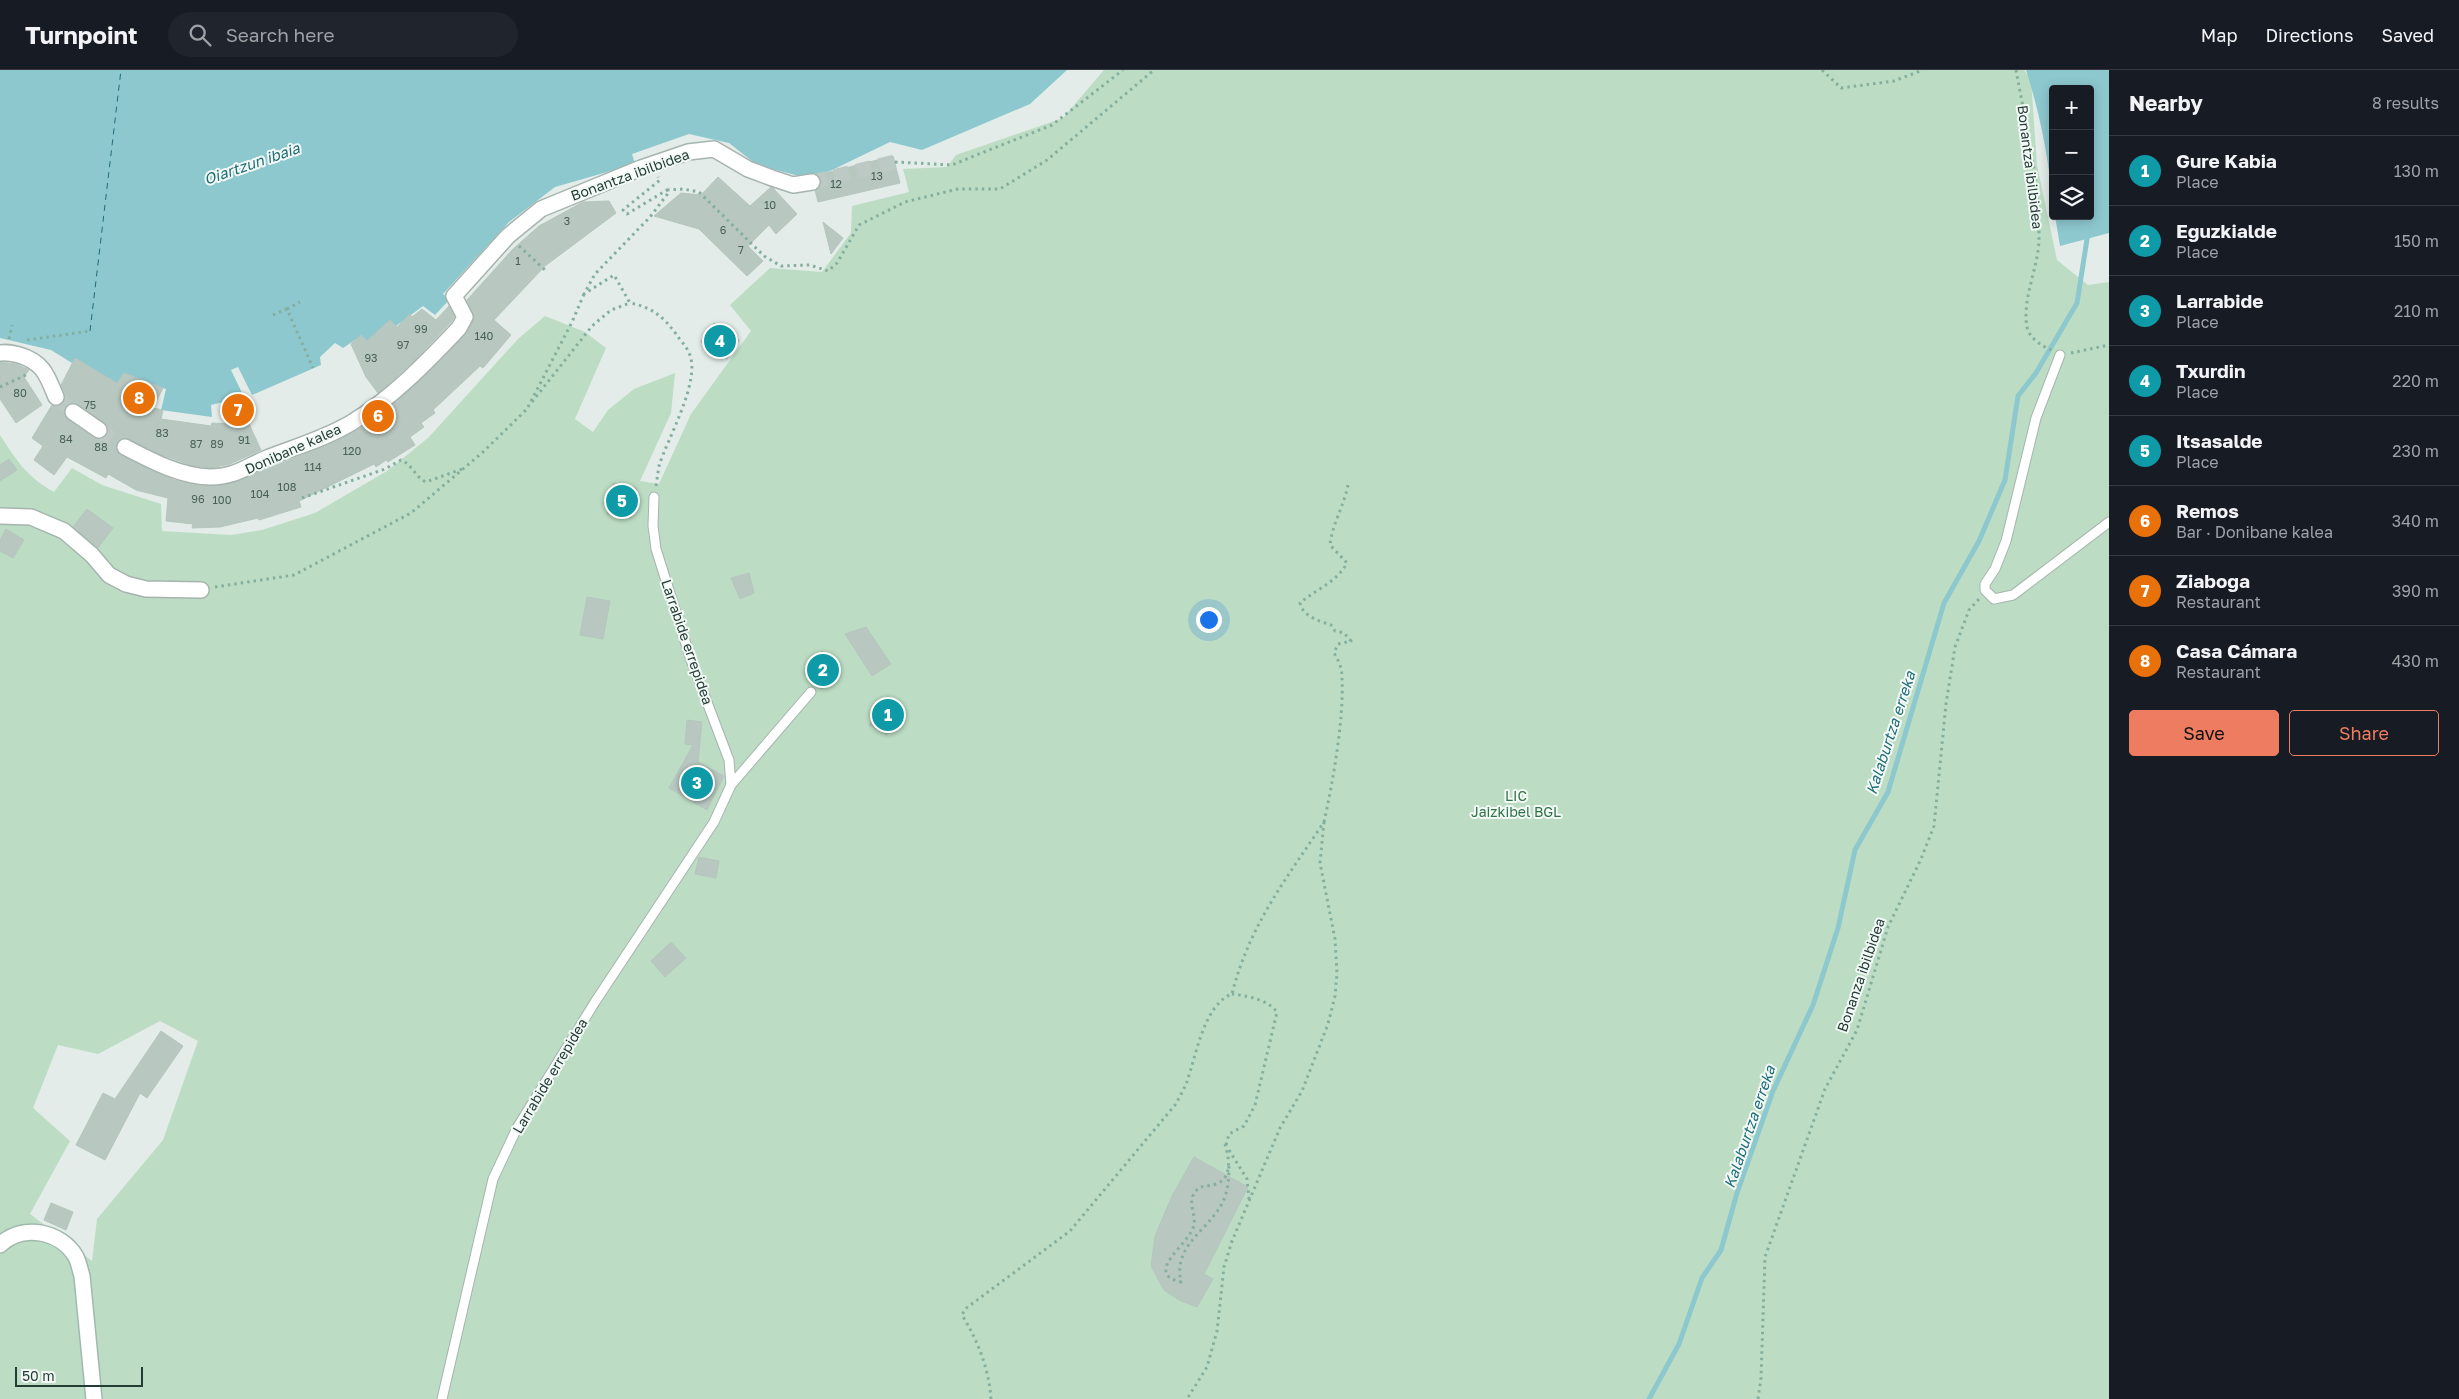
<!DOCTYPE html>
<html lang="en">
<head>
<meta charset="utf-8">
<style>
	:root { --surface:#171b24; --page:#20242c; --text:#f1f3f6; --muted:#9ea1a6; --line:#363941; --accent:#ed7c60 }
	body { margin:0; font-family:"Golos Text",sans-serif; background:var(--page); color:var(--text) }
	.controls { position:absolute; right:15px; top:15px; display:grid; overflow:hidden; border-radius:5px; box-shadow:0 2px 12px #0003 }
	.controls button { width:45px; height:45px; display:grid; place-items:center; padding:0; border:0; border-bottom:1px solid var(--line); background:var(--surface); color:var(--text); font:25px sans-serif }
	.scale { position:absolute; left:15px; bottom:12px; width:128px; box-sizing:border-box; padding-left:5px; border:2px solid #233d35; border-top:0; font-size:14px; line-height:18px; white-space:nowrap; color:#233d35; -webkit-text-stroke:4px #f3f9f6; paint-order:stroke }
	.you { position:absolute; left:1208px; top:549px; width:18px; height:18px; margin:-12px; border:4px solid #fff; border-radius:50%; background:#1a73e8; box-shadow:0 0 0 8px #1a73e833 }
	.badge { display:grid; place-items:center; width:32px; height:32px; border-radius:50%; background:var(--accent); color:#fff; font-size:16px; font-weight:700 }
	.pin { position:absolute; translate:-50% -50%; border:2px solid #fff; box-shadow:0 1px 5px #0006 }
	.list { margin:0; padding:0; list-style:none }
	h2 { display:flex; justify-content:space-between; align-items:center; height:65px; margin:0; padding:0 20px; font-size:21px }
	h2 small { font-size:16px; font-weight:400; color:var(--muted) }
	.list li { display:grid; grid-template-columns:32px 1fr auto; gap:15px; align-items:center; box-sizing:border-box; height:70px; padding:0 20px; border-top:1px solid var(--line) }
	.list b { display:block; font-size:19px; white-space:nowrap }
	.list p { margin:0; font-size:16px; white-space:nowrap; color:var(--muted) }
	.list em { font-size:16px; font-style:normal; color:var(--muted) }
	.actions { display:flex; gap:10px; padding:15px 20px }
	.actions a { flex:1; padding:11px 0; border:1px solid var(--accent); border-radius:5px; text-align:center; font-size:18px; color:var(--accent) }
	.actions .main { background:var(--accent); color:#111 }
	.icon { flex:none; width:28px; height:28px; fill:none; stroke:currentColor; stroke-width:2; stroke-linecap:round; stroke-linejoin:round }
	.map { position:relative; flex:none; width:2109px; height:1329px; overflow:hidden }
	header { display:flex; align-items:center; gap:30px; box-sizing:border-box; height:70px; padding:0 25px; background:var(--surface); border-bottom:1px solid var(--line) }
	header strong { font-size:24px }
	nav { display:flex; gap:28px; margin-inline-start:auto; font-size:18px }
	.search { width:350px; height:45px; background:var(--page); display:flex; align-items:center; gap:12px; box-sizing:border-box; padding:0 18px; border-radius:28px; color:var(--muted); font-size:19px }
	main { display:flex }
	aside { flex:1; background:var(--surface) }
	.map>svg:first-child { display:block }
	.green { fill:#bcddc4; fill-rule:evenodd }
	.water { fill:#8dc8cf }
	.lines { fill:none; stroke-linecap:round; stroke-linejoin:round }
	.stream { stroke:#8dc8cf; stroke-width:5 }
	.ferry { stroke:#1f6d77; stroke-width:1; stroke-dasharray:6 5; stroke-linecap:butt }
	.building { fill:#b8c7c0; stroke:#b5c6be; fill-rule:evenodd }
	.street-tunnel { stroke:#bdc9c4; stroke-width:15; stroke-dasharray:15 8; stroke-linecap:butt }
	.lane-casing { stroke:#a6b4af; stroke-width:11 }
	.street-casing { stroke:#a6b4af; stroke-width:18 }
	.secondary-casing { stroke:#a1b8af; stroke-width:18 }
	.path { stroke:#84af9f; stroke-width:3; stroke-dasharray:2.5 4; stroke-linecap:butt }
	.lane { stroke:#fff; stroke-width:9 }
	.street { stroke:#fff; stroke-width:15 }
	.secondary { stroke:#fff; stroke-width:15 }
	.labels { text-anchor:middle; stroke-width:4; stroke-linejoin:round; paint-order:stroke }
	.number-label { font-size:11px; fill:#486058 }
	.street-label { font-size:14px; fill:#233d35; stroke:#f3f9f6 }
	.park-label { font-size:14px; fill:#2f7345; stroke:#f3f9f6 }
	.water-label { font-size:15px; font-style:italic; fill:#1f6d77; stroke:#f3f9f6 }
</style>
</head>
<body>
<header>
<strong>Turnpoint</strong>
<div class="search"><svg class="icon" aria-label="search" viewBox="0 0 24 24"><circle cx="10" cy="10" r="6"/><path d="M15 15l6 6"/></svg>Search here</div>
<nav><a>Map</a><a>Directions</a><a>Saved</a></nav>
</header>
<main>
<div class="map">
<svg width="2109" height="1329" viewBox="0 0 2109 1329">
	<rect width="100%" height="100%" fill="#e3ece8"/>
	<path class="green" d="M 1104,0 L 2024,0 L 2031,10 L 2037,95 L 2057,190 L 2088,215 L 2109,212 L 2109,1329 L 0,1329 L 0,365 C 17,391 27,407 54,422 L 72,398 L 102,415 L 161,434 L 162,461 L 231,465 L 262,460 L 315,443 L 387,401 L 428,368 L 518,269 L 545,246 L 585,262 L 606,278 L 575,349 L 593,362 L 608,340 L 634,319 L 675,303 L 671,343 L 640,411 L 659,414 L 691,344 L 751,261 L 730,235 L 770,198 L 822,202 L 851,163 L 852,136 L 909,122 L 903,99 L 947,97 L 956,85 L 1063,48 ZM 160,951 L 198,971 L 163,1070 L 97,1149 L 92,1191 L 30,1144 L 70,1071 L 33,1038 L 58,975 L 98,984 Z"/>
	<g class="water">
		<polygon points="0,0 1067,0 1030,34 922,80 890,72 830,101 807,108 757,95 729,73 689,64 632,84 635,94 555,117 509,152 443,224 450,229 435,245 423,236 396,256 390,250 367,271 361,266 343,278 335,273 320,287 321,295 252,325 238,297 231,300 244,327 211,335 212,347 161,340 166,319 124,304 104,332 75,289 72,293 51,280 0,268"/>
		<path d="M 2026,0 L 2109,0 L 2109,163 L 2060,176 L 2055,146 L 2090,146 L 2090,19 L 2053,19 L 2053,132 C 2048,86 2040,44 2026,0 Z"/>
	</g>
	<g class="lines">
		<polyline class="stream" points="1649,1329 1679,1274 1702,1208 1721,1180 1737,1123 1773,1021 1813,935 1838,858 1855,780 1888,722 1944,533 1979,471 2005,410 2018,326 2036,303 2077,233 2088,163"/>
		<polyline class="ferry" points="90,261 121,0"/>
	</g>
	<g class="building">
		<polygon points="893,86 900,113 818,132 815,120 821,115 818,105"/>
		<polygon points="718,107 750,136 771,117 773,118 797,144 776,164 769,155 748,176 763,191 747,206 699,159 654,146 681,123 701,125"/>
		<path d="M 609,131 L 616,143 L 545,196 L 494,250 L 511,265 L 483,298 L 480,296 L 433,340 L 435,343 L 421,353 L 424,357 L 410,367 L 415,375 L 388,392 L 386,390 L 376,397 L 374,394 L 299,431 L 301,437 L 259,450 L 258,448 L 220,457 L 192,458 L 193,454 L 166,451 L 168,428 L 136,420 L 108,404 L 106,408 L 67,387 L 54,405 L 34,390 L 43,376 L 32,368 L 52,335 L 59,336 L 64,332 L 65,324 L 61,315 L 75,288 L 117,313 L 124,303 L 163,318 L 153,338 L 163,340 L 161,349 L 211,356 L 212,353 L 230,354 L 224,338 L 239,332 L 261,380 L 230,394 L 210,398 L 190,395 L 160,384 L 129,369 L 124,368 L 117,372 L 116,378 L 121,385 L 174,410 L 209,416 L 229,414 L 335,372 L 365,356 L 400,329 L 466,264 L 474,248 L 467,230 L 513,179 L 539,156 L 583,132 ZM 73,333 L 105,353 L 108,360 L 106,366 L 99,369 L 94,368 L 67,349 L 64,342 L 65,337 Z"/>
		<polygon points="823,152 843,168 831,184"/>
		<polygon points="449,236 454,247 451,252 415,290 378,323 366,307 351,274 361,265 367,271 390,250 397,257 410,244 412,247 422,239 436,250"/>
		<polygon points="714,253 739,270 727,289 701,272"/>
		<polygon points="0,292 16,294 29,300 24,307 42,335 16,353 0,329"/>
		<polygon points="9,389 17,400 0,411 0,395"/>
		<polygon points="613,413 637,418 631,448 607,444"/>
		<polygon points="87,439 113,458 98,478 73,457"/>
		<polygon points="6,459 24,470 13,488 0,481 0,470"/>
		<polygon points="749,503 754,523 740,529 731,508"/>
		<polygon points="587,527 610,531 603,569 580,565"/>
		<polygon points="866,557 891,594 872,606 845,564"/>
		<polygon points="822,581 841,596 822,619 804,604"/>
		<polygon points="884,632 900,645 887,665 869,655"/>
		<polygon points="687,650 702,652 698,692 724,706 707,740 669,718 693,675 685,674"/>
		<polygon points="699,787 719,791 716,808 695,804"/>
		<polygon points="671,872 686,888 665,907 651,891"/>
		<polygon points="161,961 183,976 147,1028 140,1023 105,1090 76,1075 103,1023 115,1029"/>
		<polygon points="1194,1087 1248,1117 1204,1204 1213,1209 1197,1237 1179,1230 1164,1220 1151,1196 1155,1166 1172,1126"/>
		<polygon points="51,1133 73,1142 66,1160 44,1150"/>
	</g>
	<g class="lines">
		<g class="street-tunnel">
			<polyline points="812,112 895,92"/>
			<polyline points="56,327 73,342"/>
			<polyline points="99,360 125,377"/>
		</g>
		<defs>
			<g id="lane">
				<polyline points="2060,285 2036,348 2006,471 1995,499 1985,514 1985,520 1994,529 2013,525 2109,452"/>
				<polyline points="654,427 653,456 656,479 691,590 729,690 731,715"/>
				<polyline points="442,1329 493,1109 517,1058 595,932 714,752 731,715 811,622"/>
			</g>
			<g id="street">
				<path d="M 0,283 C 8,282 11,283 19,285 C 43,292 47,305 56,327"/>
				<polyline points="73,342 99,360"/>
				<path d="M 125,377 C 152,391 180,406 210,407 C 235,407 245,397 267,388 C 295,377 324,369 351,353 C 391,329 427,292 459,258 L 465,247 L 454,226 L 508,166 L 541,139 L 641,98 L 688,82 L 714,79 L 748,99 L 772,108 L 793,115 L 812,112"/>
				<polyline points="0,446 31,447 64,461 92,485 109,505 126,514 146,519 201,520"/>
			</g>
			<path id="secondary" d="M 0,1175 C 22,1153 61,1161 76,1187 C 79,1193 80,1200 82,1206 L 94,1329"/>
		</defs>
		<use href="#lane" class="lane-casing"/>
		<use href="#street" class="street-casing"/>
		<use href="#secondary" class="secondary-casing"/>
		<g class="path">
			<polyline points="1822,0 1841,18 1894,11 1923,0"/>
			<path d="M 2016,0 C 2026,55 2040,114 2039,170 C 2038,199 2022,228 2027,257 C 2029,268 2042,276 2051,280"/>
			<polyline points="895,92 952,95 974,86 1052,55 1123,0"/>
			<polyline points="667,120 683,119 699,122 764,186 781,196 810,195 828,201 837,193 859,155 905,132 958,119 1000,119 1047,90 1154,0"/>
			<polyline points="519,176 545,200"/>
			<polyline points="287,239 300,232"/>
			<polyline points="273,245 287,239 313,298"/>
			<polyline points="9,269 12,255"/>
			<polyline points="27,270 90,261"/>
			<polyline points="2071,283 2109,275"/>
			<polyline points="0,317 28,304"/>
			<polyline points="532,332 592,256 611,240 630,233"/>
			<path d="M 656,416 C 657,409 658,403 659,396 C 667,369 702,310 689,283 C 686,276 680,270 676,264 C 663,246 651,237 630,233 L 614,205 L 584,224 L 595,204 L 650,147 L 669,122 L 667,120 L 627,144 L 623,140 L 660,110 L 658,107"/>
			<path d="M 302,428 L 385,399 L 401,390 C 412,394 415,407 426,412 L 462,399"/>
			<polyline points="215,517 294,505 411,443 483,382 527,339 572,252 584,224"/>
			<path d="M 1324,752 C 1333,711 1344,650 1342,608 C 1342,598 1339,591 1334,583 L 1338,574 L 1351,571 L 1344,563 L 1335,561 L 1331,555 C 1320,551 1303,547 1300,533 C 1316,519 1336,513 1347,493 L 1330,475 C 1332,454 1344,436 1348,415"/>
			<path d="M 1225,1074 C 1229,1087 1233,1108 1216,1114 C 1208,1117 1201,1114 1195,1122 C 1187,1133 1196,1143 1194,1155 C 1190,1174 1142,1203 1181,1212 C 1173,1177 1204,1163 1220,1137 C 1228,1124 1229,1110 1229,1096"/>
			<path d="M 1226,1075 L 1229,1064 L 1244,1056 L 1255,1035 L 1277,942 C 1267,929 1247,926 1232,924"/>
			<polyline points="1229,1080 1247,1109 1249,1129"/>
			<path d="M 991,1329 C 989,1299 978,1271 962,1245 L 965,1239 L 1070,1161 L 1175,1035 C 1179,1028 1183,1021 1186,1014 C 1196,988 1203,935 1232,924 C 1249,856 1286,809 1324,752 L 1320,793 L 1335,869 L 1337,903 L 1335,926 L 1328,954 L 1302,1021 L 1280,1058 L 1232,1171 L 1224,1197 L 1217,1261 L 1207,1297 L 1187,1329"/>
			<polyline points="1758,1329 1761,1308 1765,1187 1825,1019 1857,960 1888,857 1921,789 1934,756 1946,634 1955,577 1969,540 1979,529"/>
		</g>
		<use href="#lane" class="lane"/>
		<use href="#street" class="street"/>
		<use href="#secondary" class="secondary"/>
	</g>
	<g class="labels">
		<g class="number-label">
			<text x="877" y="110">13</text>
			<text x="836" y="118">12</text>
			<text x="770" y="139">10</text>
			<text x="567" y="155">3</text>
			<text x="723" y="164">6</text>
			<text x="741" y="184">7</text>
			<text x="518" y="195">1</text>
			<text x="421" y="263">99</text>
			<text x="484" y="270">140</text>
			<text x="403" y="279">97</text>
			<text x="371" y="292">93</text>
			<text x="20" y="327">80</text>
			<text x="90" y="339">75</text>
			<text x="162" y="367">83</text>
			<text x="66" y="373">84</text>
			<text x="244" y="374">91</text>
			<text x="196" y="378">87</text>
			<text x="217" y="378">89</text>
			<text x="101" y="381">88</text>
			<text x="352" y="385">120</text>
			<text x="313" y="401">114</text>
			<text x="287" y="421">108</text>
			<text x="260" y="428">104</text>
			<text x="198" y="433">96</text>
			<text x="222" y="434">100</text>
		</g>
		<g class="street-label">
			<text transform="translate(2030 97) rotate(83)" y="5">Bonantza ibilbidea</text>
			<text transform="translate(630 105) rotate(-20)" y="5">Bonantza ibilbidea</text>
			<text transform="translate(293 379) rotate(-24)" y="5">Donibane kalea</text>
			<text transform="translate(687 572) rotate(71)" y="5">Larrabide errepidea</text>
			<text transform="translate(1861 905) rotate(-71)" y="5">Bonanza ibilbidea</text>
			<text transform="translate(550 1006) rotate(-59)" y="5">Larrabide errepidea</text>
		</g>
		<g class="park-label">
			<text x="1516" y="731">LIC<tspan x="1516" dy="16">Jaizkibel BGL</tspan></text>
		</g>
		<g class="water-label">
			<text transform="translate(252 94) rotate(-19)" y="5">Oiartzun ibaia</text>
			<text transform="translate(1891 663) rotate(-72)" y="5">Kalaburtza erreka</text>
			<text transform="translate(1750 1057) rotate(-71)" y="5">Kalaburtza erreka</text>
		</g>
	</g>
</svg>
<div class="controls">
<button>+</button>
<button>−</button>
<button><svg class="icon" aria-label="layers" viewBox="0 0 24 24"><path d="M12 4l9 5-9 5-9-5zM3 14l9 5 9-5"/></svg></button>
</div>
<div class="scale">50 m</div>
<div class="you"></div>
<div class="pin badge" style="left:888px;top:645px;background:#0f9aa8">1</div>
<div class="pin badge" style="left:823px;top:600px;background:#0f9aa8">2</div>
<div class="pin badge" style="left:697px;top:713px;background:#0f9aa8">3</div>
<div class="pin badge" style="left:720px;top:271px;background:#0f9aa8">4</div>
<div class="pin badge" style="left:622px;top:431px;background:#0f9aa8">5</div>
<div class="pin badge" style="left:378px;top:346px;background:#e8710a">6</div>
<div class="pin badge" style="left:238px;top:340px;background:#e8710a">7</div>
<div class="pin badge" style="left:139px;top:328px;background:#e8710a">8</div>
</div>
<aside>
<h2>Nearby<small>8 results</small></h2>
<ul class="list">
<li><span class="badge" style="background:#0f9aa8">1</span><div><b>Gure Kabia</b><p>Place</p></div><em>130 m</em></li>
<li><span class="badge" style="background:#0f9aa8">2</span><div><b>Eguzkialde</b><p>Place</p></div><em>150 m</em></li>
<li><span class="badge" style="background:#0f9aa8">3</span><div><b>Larrabide</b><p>Place</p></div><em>210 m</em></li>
<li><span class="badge" style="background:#0f9aa8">4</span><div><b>Txurdin</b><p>Place</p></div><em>220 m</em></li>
<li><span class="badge" style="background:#0f9aa8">5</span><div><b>Itsasalde</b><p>Place</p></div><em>230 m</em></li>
<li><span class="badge" style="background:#e8710a">6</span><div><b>Remos</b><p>Bar · Donibane kalea</p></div><em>340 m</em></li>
<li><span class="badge" style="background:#e8710a">7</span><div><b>Ziaboga</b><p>Restaurant</p></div><em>390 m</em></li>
<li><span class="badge" style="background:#e8710a">8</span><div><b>Casa Cámara</b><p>Restaurant</p></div><em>430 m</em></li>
</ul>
<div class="actions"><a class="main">Save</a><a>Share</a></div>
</aside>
</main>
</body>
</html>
